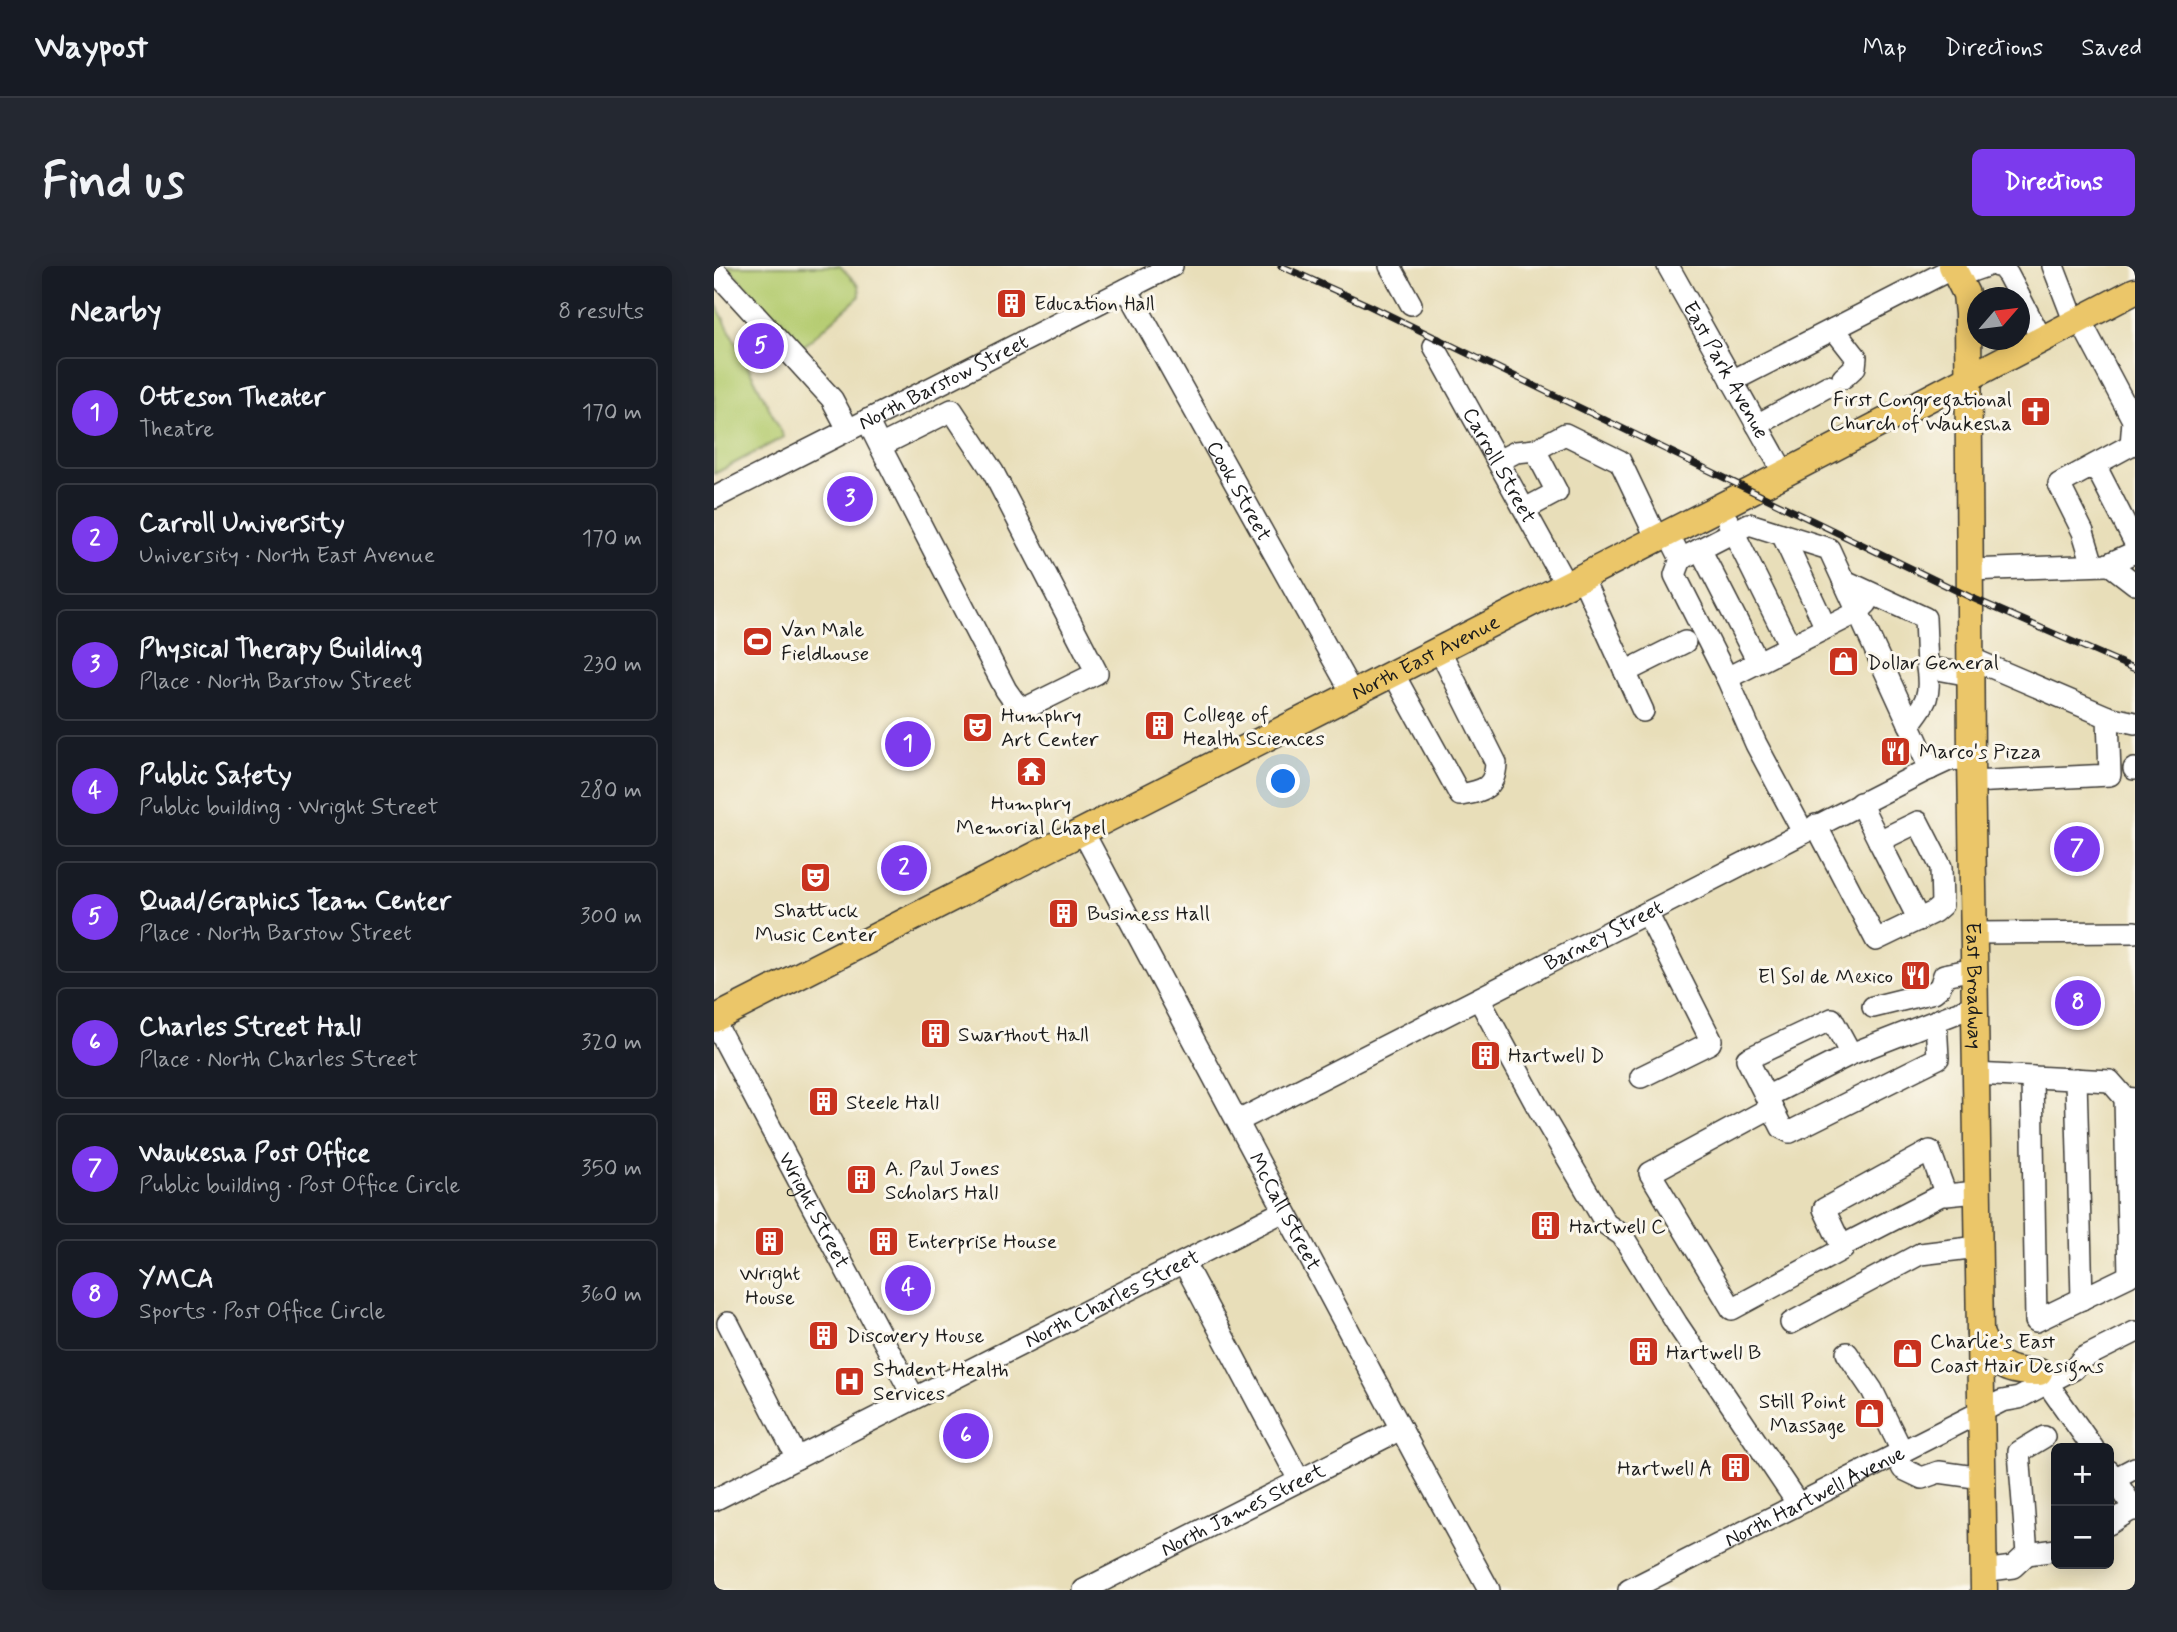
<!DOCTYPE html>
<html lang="en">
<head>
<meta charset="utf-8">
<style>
	:root { --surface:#171b24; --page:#242831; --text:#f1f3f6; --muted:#9ea1a6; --line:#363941; --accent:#7c3aed }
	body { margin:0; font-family:Mynerve,sans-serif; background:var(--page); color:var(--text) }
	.controls { position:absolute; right:21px; bottom:21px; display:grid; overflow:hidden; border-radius:10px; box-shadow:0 4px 18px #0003 }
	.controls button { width:63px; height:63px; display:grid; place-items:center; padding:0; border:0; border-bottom:2px solid var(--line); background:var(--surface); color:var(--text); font:35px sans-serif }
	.compass { position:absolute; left:1253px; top:21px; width:63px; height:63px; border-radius:50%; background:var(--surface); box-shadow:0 4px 18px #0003; rotate:62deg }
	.you { position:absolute; left:570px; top:516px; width:24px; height:24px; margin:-18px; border:5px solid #fff; border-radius:50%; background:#1a73e8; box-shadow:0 0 0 10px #1a73e833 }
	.badge { display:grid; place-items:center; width:46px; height:46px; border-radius:50%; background:var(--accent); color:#fff; font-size:23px; font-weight:700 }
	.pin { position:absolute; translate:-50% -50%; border:4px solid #fff; box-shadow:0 2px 7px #0006 }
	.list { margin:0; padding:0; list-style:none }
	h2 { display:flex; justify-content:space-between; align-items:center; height:91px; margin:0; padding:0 28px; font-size:30px }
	h2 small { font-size:23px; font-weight:400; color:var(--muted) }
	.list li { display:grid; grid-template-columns:46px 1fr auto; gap:21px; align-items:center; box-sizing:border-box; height:112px; margin:0 14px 14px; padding:0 14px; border:2px solid var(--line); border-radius:10px }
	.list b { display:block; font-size:26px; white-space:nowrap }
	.list p { margin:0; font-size:23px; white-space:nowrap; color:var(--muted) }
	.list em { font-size:23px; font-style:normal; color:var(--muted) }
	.map { position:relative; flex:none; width:1421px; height:1324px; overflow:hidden; border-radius:10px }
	header { display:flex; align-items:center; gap:42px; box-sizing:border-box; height:98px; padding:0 35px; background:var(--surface); border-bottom:2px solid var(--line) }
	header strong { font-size:33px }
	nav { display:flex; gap:38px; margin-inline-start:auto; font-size:24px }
	.intro { display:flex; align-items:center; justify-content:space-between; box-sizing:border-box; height:168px; padding:0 42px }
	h1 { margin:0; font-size:49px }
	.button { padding:18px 32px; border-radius:10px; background:var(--accent); color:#fff; font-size:24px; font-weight:700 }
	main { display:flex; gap:42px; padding:0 42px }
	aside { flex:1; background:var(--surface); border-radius:10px; box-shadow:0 4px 18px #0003 }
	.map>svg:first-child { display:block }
	.green { fill:#b5cc71; stroke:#687446; stroke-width:2 }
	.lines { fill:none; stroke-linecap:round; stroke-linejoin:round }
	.minor-casing { stroke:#3b3934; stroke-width:24 }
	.major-casing { stroke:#3b3934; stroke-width:29 }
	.minor { stroke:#fff; stroke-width:21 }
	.major { stroke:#ebc669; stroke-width:26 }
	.rail-casing { stroke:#1c1c1c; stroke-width:7 }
	.rail { stroke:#fbf7ec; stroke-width:4.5; stroke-dasharray:13; stroke-linecap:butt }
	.labels { text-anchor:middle; stroke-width:6; stroke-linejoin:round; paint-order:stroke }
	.poi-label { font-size:21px; fill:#1c1c1c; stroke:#fbf7ec; text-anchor:start }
	.street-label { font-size:21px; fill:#1c1c1c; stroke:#fbf7ec }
</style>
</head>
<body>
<header>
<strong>Waypost</strong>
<nav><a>Map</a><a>Directions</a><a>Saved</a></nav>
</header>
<div class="intro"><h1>Find us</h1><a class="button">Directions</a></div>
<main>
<aside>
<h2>Nearby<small>8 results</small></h2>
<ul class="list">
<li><span class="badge">1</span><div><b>Otteson Theater</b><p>Theatre</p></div><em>170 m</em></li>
<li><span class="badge">2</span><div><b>Carroll University</b><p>University · North East Avenue</p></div><em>170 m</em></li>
<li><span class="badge">3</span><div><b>Physical Therapy Building</b><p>Place · North Barstow Street</p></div><em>230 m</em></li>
<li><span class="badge">4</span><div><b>Public Safety</b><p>Public building · Wright Street</p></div><em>280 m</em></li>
<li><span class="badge">5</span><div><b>Quad/Graphics Team Center</b><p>Place · North Barstow Street</p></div><em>300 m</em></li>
<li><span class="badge">6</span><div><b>Charles Street Hall</b><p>Place · North Charles Street</p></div><em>320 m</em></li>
<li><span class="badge">7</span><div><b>Waukesha Post Office</b><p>Public building · Post Office Circle</p></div><em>350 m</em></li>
<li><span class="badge">8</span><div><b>YMCA</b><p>Sports · Post Office Circle</p></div><em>360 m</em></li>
</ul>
</aside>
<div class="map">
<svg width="1421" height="1324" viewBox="0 0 1421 1324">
	<rect width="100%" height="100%" fill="#fbf7ec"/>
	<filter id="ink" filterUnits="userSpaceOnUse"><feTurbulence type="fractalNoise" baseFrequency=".0143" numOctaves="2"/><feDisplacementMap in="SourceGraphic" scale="14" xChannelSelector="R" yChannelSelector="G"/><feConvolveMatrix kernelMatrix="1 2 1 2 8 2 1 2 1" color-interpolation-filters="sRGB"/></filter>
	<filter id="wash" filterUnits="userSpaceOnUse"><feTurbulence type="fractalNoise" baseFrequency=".00686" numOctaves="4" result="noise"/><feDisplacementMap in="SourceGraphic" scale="28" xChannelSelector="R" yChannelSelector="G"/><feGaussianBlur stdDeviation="1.57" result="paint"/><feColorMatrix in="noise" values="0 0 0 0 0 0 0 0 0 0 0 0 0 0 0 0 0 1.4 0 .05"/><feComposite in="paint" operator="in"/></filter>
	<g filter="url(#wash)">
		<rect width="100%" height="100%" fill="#e8deb9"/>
		<g class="green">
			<polygon points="13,0 126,0 145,20 146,30 91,79 86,79"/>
			<polygon points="0,34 70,171 0,208"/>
		</g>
	</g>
	<g filter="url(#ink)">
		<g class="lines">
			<defs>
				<g id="minor">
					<polyline points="676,0 697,38"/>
					<path id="s1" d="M 954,0 L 1070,207"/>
					<polyline points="1283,0 1287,0 1294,9 1328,74"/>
					<polyline points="1339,0 1361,57"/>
					<polyline points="0,4 118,133 134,163"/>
					<polyline points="1243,10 1272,0"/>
					<path id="s2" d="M 413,23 L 638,427"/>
					<polyline points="1366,54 1419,154 1417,179 1345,218 1369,266 1379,299"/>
					<polyline points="1120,63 1142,91 1141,101 1129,112"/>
					<path id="s3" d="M 720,80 L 852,319"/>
					<polyline points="1018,115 1239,2"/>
					<path d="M 153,154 L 166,180 L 292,424 C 298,432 301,440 312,442 L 383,407 L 279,206 L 238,144 L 166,180"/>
					<polyline points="1043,159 1114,120"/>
					<polyline points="784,195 802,186 821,184"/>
					<polyline points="1381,199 1421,277"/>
					<path id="s4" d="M 0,232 L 458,0"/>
					<polyline points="811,243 843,226 821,184 851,168 906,195 943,273"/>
					<polyline points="1014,255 1076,380"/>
					<polyline points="954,267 967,293 1035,258 1115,283 1216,503"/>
					<polyline points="1068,268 1112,362"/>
					<polyline points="986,283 1044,396"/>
					<polyline points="967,293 961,309 1013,412 1042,478 1089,566"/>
					<polyline points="1395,298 1421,318"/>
					<polyline points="1256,304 1392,299 1421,286"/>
					<polyline points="868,311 929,445"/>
					<polyline points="1129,314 1211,352 1213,401 1256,409"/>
					<polyline points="1256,392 1394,451 1396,509 1257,516"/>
					<polyline points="911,406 971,376"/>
					<path d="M 679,407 L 746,529 C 768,525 781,523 782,497 L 725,383"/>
					<polyline points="1013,412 1144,346 1153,337"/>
					<polyline points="1394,451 1421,457"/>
					<path d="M 1195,458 C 1213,436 1217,429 1213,401"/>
					<polyline points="1420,503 1421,503"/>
					<polyline points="1102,559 1162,674 1220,646 1228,639 1227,601 1204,556 1165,575 1146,537"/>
					<path id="s5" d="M 369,566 L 709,1204 L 775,1324"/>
					<polyline points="1165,575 1205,654"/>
					<polyline points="1259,667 1421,666"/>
					<polyline points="765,733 823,840 892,958 908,969 963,1058 1084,1238"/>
					<polyline points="1159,741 1220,726 1226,721 1230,709 1260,703"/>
					<path id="s6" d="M 0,755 L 200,1132"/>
					<polyline points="1222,755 1224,792 1076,866 1068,862 1033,793 1118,753 1137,788 1260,740"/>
					<polyline points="1261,808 1396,815 1411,832 1421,833"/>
					<polyline points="927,811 996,777 997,774 933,647"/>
					<polyline points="1318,811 1322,1055 1415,1010 1411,832"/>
					<polyline points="1362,813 1368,1033"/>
					<polyline points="1052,831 1137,788"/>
					<polyline points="1058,841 936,907 1018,1043 1129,983 1110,943 1216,885 1232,929 1263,926"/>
					<path id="s7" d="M 524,855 L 1209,506 L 1235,494 L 1257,492"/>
					<polyline points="1128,980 1231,927"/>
					<polyline points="470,997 585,1214"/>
					<polyline points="14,1057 83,1192"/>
					<polyline points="1077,1057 1206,988 1264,981"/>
					<polyline points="1133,1087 1158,1124 1188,1185"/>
					<polyline points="1333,1117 1379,1182"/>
					<polyline points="1182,1189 1189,1203 1208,1212 1225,1206 1268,1212"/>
					<polyline points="1395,1205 1421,1244"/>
					<polyline points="1400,1213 1421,1202"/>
					<path id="s8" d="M 0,1234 L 570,945"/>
					<polyline points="1395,1258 1420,1242"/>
					<polyline points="1313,1288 1342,1284"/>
					<polyline points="1269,1305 1299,1301 1313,1288 1305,1186 1330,1171"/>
					<path id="s9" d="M 370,1324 L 687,1163"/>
					<path id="s10" d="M 915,1324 L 1288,1135 L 1305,1132 L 1333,1117 L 1360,1103 L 1369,1092 L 1421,1066"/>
				</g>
				<g id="major">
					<path id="s11" d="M 1238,0 L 1252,28 L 1254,48 L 1257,492 L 1270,1324"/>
					<path id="s12" d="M 0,753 L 1037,225 L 1421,25"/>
					<path d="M 1266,1067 C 1279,1099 1291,1107 1325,1106"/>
				</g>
			</defs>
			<use href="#minor" class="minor-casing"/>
			<use href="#major" class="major-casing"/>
			<use href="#minor" class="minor"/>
			<use href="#major" class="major"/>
			<defs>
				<polyline id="rail" points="567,0 656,40 1256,331 1421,403"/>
			</defs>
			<use href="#rail" class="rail-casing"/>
			<use href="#rail" class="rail"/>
		</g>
	</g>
	<defs>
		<symbol id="building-square" viewBox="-11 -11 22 22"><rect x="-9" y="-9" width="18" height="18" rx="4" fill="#c8321e" stroke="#fbf7ec"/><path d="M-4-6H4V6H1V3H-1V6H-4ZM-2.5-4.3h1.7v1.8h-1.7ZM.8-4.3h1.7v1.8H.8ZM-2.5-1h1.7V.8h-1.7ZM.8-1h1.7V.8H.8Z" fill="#fff"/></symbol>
		<symbol id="church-square" viewBox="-11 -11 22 22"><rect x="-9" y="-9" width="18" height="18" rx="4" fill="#c8321e" stroke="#fbf7ec"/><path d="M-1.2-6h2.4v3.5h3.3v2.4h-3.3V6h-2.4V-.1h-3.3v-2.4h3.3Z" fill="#fff"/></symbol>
		<symbol id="stadium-square" viewBox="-11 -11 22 22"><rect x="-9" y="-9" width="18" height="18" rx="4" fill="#c8321e" stroke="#fbf7ec"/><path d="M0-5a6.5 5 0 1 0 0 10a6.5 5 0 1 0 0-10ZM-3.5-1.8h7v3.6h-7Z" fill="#fff"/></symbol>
		<symbol id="shop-square" viewBox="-11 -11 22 22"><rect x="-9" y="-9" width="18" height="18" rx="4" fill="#c8321e" stroke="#fbf7ec"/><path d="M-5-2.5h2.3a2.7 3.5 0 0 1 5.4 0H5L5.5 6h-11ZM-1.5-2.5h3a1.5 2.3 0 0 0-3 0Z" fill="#fff"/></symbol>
		<symbol id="theatre-square" viewBox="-11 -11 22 22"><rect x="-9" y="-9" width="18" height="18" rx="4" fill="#c8321e" stroke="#fbf7ec"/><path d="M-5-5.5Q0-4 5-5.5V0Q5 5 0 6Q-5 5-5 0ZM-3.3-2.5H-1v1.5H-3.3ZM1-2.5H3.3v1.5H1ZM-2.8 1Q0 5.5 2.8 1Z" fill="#fff"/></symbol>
		<symbol id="restaurant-square" viewBox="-11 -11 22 22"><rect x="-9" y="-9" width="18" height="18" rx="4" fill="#c8321e" stroke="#fbf7ec"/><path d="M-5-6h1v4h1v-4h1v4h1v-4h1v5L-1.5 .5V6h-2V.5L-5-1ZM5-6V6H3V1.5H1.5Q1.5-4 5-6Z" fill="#fff"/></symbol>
		<symbol id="temple-square" viewBox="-11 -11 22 22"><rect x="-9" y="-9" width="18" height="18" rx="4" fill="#c8321e" stroke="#fbf7ec"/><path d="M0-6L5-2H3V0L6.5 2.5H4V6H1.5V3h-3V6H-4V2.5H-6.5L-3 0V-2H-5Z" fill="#fff"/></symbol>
		<symbol id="hospital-square" viewBox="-11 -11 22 22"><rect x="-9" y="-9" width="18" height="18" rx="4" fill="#c8321e" stroke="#fbf7ec"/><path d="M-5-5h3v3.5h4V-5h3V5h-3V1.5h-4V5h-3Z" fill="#fff"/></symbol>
	</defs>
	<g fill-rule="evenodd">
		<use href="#building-square" x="280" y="20" width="35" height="35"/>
		<use href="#church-square" x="1304" y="128" width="35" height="35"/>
		<use href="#stadium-square" x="26" y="358" width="35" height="35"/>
		<use href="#shop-square" x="1112" y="378" width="35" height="35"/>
		<use href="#building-square" x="428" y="442" width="35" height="35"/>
		<use href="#theatre-square" x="246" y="444" width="35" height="35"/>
		<use href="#restaurant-square" x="1164" y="468" width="35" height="35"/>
		<use href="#temple-square" x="300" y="488" width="35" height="35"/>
		<use href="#theatre-square" x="84" y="594" width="35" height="35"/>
		<use href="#building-square" x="332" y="630" width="35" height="35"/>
		<use href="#restaurant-square" x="1184" y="692" width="35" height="35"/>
		<use href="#building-square" x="204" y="750" width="35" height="35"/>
		<use href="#building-square" x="754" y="772" width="35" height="35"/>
		<use href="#building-square" x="92" y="818" width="35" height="35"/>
		<use href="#building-square" x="130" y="896" width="35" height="35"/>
		<use href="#building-square" x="814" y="942" width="35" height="35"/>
		<use href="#building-square" x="38" y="958" width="35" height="35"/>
		<use href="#building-square" x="152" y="958" width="35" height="35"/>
		<use href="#building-square" x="92" y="1052" width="35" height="35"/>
		<use href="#building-square" x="912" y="1068" width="35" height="35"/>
		<use href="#shop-square" x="1176" y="1070" width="35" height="35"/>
		<use href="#hospital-square" x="118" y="1098" width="35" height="35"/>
		<use href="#shop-square" x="1138" y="1130" width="35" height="35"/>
		<use href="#building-square" x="1004" y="1184" width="35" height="35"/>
	</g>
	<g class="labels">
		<g class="poi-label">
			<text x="320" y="44">Education Hall</text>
			<text x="1298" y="140" text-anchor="end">First Congregational<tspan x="1298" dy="24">Church of Waukesha</tspan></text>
			<text x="67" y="370">Van Male<tspan x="67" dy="24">Fieldhouse</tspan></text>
			<text x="1153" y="403">Dollar General</text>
			<text x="469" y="455">College of<tspan x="469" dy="24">Health Sciences</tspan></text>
			<text x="287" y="456">Humphry<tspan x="287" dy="24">Art Center</tspan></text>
			<text x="1205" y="492">Marco's Pizza</text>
			<text x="317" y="544" text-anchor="middle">Humphry<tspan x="317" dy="24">Memorial Chapel</tspan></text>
			<text x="102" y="651" text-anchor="middle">Shattuck<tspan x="102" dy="24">Music Center</tspan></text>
			<text x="373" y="654">Business Hall</text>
			<text x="1179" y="717" text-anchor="end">El Sol de Mexico</text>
			<text x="244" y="775">Swarthout Hall</text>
			<text x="794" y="796">Hartwell D</text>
			<text x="132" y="843">Steele Hall</text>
			<text x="171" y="909">A. Paul Jones<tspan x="171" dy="24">Scholars Hall</tspan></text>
			<text x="855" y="967">Hartwell C</text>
			<text x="193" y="982">Enterprise House</text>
			<text x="56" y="1014" text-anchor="middle">Wright<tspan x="56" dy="24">House</tspan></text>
			<text x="132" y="1076">Discovery House</text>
			<text x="1216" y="1082">Charlie’s East<tspan x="1216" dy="24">Coast Hair Designs</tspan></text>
			<text x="952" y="1093">Hartwell B</text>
			<text x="159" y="1110">Student Health<tspan x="159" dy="24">Services</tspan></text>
			<text x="1132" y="1142" text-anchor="end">Still Point<tspan x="1132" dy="24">Massage</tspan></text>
			<text x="999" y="1209" text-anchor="end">Hartwell A</text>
		</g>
		<g class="street-label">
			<text dy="7" stroke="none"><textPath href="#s1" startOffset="119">East Park Avenue</textPath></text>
			<text dy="7" stroke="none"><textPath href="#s4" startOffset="257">North Barstow Street</textPath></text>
			<text dy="7" stroke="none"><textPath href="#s3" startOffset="136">Carroll Street</textPath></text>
			<text dy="7" stroke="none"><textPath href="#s2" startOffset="231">Cook Street</textPath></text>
			<text dy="7" stroke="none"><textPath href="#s12" startOffset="798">North East Avenue</textPath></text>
			<text dy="7" stroke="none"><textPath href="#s7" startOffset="410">Barney Street</textPath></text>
			<text dy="7" stroke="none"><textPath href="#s11" startOffset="723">East Broadway</textPath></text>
			<text dy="7" stroke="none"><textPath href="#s6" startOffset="214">Wright Street</textPath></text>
			<text dy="7" stroke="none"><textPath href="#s5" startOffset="430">McCall Street</textPath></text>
			<text dy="7" stroke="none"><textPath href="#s8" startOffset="446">North Charles Street</textPath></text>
			<text dy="7" stroke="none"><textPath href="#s10" startOffset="208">North Hartwell Avenue</textPath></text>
			<text dy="7" stroke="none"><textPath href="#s9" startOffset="178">North James Street</textPath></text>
		</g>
	</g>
</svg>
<div class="controls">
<button>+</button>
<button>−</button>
</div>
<svg class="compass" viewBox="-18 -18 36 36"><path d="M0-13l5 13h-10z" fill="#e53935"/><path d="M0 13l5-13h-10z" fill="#9ea1a6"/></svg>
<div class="you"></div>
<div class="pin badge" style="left:194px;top:478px">1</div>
<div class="pin badge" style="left:190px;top:602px">2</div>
<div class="pin badge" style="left:136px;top:233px">3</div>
<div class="pin badge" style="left:194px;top:1022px">4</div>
<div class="pin badge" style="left:47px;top:80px">5</div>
<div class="pin badge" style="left:252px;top:1170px">6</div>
<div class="pin badge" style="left:1363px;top:583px">7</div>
<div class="pin badge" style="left:1364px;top:737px">8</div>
</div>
</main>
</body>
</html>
